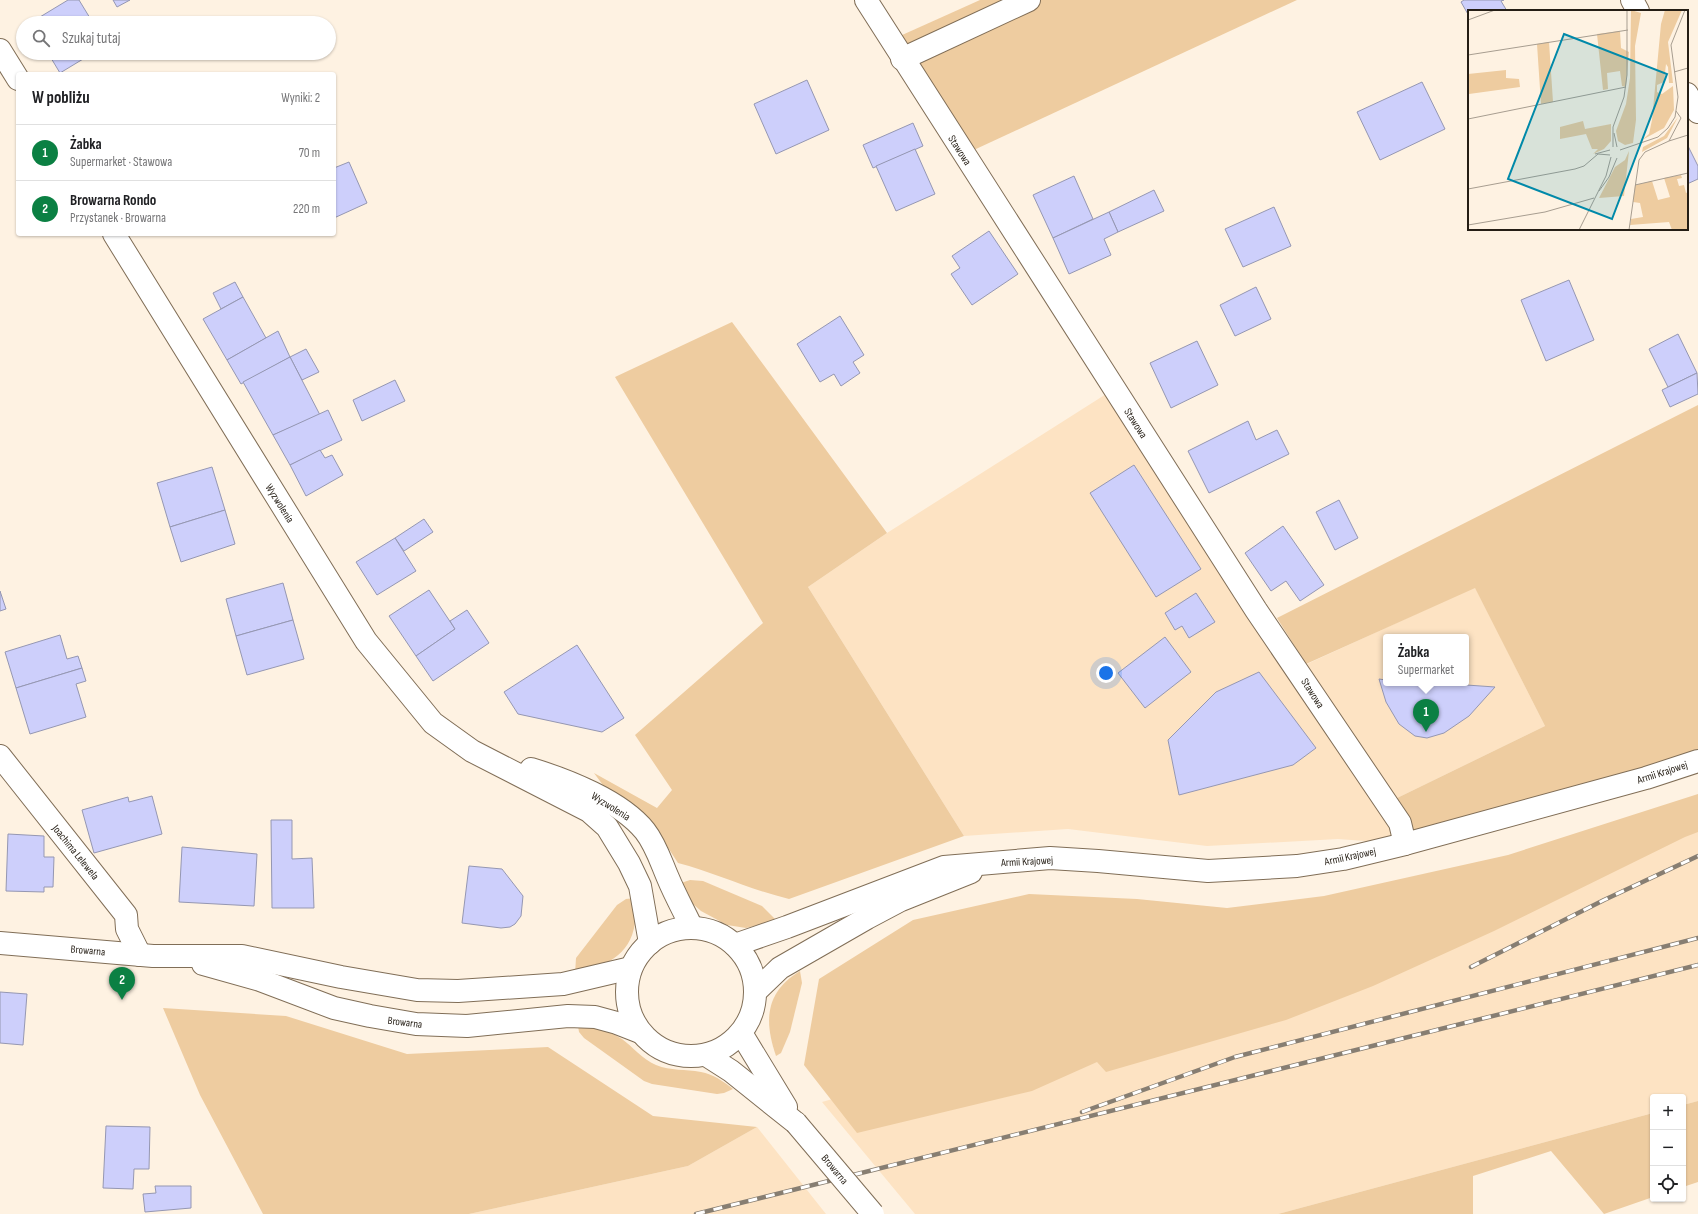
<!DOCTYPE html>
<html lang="pl">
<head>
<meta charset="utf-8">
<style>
	:root { --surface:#fff; --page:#f6f6f6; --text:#202124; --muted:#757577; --line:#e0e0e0; --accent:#0b8043 }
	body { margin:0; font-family:"Sofia Sans Condensed",sans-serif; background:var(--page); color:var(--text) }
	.controls { position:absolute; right:12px; bottom:12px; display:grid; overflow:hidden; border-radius:4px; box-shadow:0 1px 3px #0004 }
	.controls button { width:36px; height:36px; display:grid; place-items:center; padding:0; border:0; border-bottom:1px solid var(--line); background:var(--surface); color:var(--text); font:20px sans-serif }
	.you { position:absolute; left:1106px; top:673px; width:14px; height:14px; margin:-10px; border:3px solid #fff; border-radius:50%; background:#1a73e8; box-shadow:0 0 0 6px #1a73e833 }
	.badge { display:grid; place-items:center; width:26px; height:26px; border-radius:50%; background:var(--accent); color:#fff; font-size:13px; font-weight:700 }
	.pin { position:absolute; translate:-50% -33px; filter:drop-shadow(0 1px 2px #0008) }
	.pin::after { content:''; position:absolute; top:21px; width:14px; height:12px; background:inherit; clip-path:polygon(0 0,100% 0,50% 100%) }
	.popup { position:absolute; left:1383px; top:634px; width:86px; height:52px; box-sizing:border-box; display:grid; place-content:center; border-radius:4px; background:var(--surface); filter:drop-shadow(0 1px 3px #0005); font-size:13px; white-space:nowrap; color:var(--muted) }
	.popup b { font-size:15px; color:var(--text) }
	.popup::after { content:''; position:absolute; left:50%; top:100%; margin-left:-8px; border:8px solid transparent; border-top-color:var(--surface) }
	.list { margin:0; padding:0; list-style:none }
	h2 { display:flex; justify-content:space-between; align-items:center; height:52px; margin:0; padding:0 16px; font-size:17px }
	h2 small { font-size:13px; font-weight:400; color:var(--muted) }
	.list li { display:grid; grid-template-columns:26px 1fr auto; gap:12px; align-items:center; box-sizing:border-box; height:56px; padding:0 16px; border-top:1px solid var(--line) }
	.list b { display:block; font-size:15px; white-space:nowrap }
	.list p { margin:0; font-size:13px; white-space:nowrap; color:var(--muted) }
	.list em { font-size:13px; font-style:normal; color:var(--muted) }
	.icon { flex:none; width:22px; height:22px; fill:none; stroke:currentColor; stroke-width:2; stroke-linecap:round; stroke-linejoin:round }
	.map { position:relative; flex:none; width:1698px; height:1214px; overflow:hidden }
	.search { position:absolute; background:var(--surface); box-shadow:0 1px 3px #0004; left:16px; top:16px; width:320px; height:44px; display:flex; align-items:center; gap:10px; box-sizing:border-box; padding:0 14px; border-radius:22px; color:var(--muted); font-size:15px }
	.panel { position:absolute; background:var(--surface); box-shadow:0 1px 3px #0004; left:16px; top:72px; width:320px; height:164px; border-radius:4px }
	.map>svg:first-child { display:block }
	.built { fill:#fde3c3; fill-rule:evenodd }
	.green { fill:#eecca0 }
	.building { fill:#cdcffb; stroke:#9597b2 }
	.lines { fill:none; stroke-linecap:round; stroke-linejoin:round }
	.minor-casing { stroke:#806e57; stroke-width:24 }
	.minor { stroke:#fff; stroke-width:22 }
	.rail-casing { stroke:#877e72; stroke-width:4.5 }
	.rail { stroke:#fff; stroke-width:3; stroke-dasharray:9; stroke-linecap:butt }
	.minor-bridge-casing { stroke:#806e57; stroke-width:24; stroke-linecap:butt }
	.minor-bridge { stroke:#fff; stroke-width:22 }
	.labels { text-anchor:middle; stroke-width:4; stroke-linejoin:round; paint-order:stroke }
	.street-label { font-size:11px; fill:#251e15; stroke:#fff }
	.inset-road { fill:none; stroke:#a79d90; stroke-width:1 }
	.view { fill:#0089a9; fill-opacity:0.15; stroke:#0089a9; stroke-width:2 }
	.inset-edge { fill:none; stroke:#251e15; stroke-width:2 }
</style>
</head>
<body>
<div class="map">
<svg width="1698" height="1214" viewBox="0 0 1698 1214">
	<rect width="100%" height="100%" fill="#fef2e2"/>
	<g class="built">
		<polygon points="1114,389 1405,844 1338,839 1207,846 1068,829 964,836 808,587 887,533"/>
		<path d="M 1475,587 L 1545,726 L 1393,800 L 1307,664 ZM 1386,637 L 1466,637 L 1466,683 L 1386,683 Z"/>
		<polygon points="1698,809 1698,1101 1683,1105 1683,1097 1653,1097 1653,1113 1278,1214 915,1214 822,1102 878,1086"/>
		<polygon points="757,1127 826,1214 469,1214 688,1166"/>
	</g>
	<g class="green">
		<polygon points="980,0 1297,0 963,155 891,40"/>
		<path d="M 732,322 L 887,533 L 808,587 L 964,836 L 789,899 C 751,890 716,873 678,863 L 650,820 L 608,792 L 594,773 L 657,808 L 672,790 L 635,735 L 763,623 L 615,377 Z"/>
		<polygon points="1698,405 1698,761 1405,844 1393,800 1545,726 1475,588 1306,664 1277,618"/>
		<polygon points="1698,794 1698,832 1685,837 1494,931 1373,986 1286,1020 1106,1072 1097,1062 1032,1091 857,1133 804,1065 819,979 913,920 1029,894 1137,899 1227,908 1324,896 1508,855"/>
		<polygon points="690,880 703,881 762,906 775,919 774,921 746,928 727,925 701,911 693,904 681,883"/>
		<path d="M 634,898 C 634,906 636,915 635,923 C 630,957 604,966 575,974 L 576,958 L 617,905 L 626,899 Z"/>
		<path d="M 800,971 L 802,983 L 790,1032 L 781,1053 L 776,1056 C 764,1021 765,992 800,971 Z"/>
		<polygon points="163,1008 286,1016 407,1054 548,1047 653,1116 757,1127 688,1166 469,1214 263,1214 200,1095"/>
		<path d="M 578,1026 C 594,1027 608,1030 622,1039 C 633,1047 642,1059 656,1065 C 671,1071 685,1069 701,1072 C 713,1074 723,1081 733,1089 L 724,1093 L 717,1094 L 652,1084 L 644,1081 L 584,1038 L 579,1032 Z"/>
		<polygon points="1698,1101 1698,1182 1683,1187 1683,1105"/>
		<polygon points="1653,1113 1653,1197 1604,1214 1551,1151 1473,1176 1473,1214 1278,1214"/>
	</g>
	<g class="building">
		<polygon points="68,0 79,0 93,23 30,23"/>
		<polygon points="113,0 130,0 117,7"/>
		<polygon points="1464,0 1504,0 1501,1 1507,11 1469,11 1469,16 1461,2"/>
		<polygon points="48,53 93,53 60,73"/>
		<polygon points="807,80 829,130 776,154 754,104"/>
		<polygon points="1422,82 1445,129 1380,160 1357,112"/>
		<polygon points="913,123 923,146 873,168 863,145"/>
		<polygon points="1687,144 1698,166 1698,179 1687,184"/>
		<polygon points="915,149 935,194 896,211 876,166"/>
		<polygon points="349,162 367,203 334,218 334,168"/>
		<polygon points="1074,176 1093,219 1053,238 1033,195"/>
		<polygon points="1154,190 1164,211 1118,232 1109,212"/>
		<polygon points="1274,207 1291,246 1243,267 1225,229"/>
		<polygon points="1109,212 1118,232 1104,239 1111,255 1069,274 1053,238"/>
		<polygon points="989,231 1018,274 972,305 951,274 960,268 952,256"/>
		<polygon points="1569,280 1594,340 1546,361 1521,300"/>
		<polygon points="235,282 243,297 221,309 213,293"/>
		<polygon points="1256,287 1271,319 1235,336 1220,305"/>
		<polygon points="243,297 266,338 227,360 203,319"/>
		<polygon points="840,316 864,355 853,362 860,373 841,386 834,374 820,382 797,344"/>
		<polygon points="278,331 290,357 241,384 227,360"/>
		<polygon points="1678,334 1697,373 1668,387 1649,349"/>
		<polygon points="1197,341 1218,385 1171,408 1150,363"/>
		<polygon points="306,349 319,372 302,380 290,357"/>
		<polygon points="290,357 320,415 273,435 243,382"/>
		<polygon points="1697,373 1698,394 1670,407 1662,390"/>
		<polygon points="395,380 405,401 362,421 353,400"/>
		<polygon points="328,410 342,440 290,465 273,435"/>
		<polygon points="1248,421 1256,440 1277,430 1289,454 1209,493 1188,451"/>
		<polygon points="320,450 325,458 332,455 343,475 306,496 290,465"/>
		<polygon points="1134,465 1201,569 1156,597 1090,493"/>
		<polygon points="212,467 225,510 170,527 157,483"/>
		<polygon points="1339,500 1358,538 1335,550 1316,512"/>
		<polygon points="225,510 235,544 181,562 170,527"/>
		<polygon points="424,519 433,532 404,551 395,538"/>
		<polygon points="1283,526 1324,585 1300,601 1286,581 1271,591 1245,553"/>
		<polygon points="395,538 416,571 377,595 356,562"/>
		<polygon points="283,583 293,620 236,636 226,599"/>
		<polygon points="429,590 455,629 416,656 389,616"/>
		<polygon points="0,591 6,609 0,611"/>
		<polygon points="1196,593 1215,622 1189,638 1182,626 1175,630 1165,613"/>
		<polygon points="467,610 489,643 433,681 416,656 455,629 450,621"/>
		<polygon points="293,620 304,659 247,675 236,636"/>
		<polygon points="60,635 67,659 78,656 82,668 16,688 5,652"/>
		<polygon points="1165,637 1191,672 1145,708 1118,673"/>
		<polygon points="577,645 624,718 602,732 518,714 504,692"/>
		<polygon points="82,668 86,681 76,684 86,717 30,734 16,688"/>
		<polygon points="1259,672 1316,748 1293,765 1179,795 1168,740 1216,692"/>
		<polygon points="1379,679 1386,680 1386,683 1438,683 1495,687 1469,716 1444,733 1427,738 1415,736 1399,724 1386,702"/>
		<polygon points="152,796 162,834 94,853 82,810 128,797 129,802"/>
		<polygon points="271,820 292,820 292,859 312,858 314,908 272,908"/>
		<polygon points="8,834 44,836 44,857 54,857 53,887 44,887 44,892 6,891"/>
		<polygon points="182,847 257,854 254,906 179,902"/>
		<polygon points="469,866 502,869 523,896 521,916 515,924 510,927 501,928 462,923"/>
		<polygon points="0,992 27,994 23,1045 0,1043"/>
		<polygon points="106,1126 150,1127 149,1169 134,1169 133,1189 103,1188"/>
		<polygon points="155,1186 191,1186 191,1208 145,1212 143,1194 156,1193"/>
	</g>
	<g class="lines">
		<defs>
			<g id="minor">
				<polyline points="866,0 1256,610 1400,823 1405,844"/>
				<polyline points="1632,0 1638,11"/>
				<polyline points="0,50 18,79"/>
				<polyline points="902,59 1029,0"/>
				<polyline points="1687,94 1698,112"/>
				<polyline points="114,234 366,641 433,723 472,751 589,811 607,827 629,863 640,886 650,943"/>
				<polyline points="0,756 126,915 127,929 140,955"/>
				<path d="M 531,769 C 567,780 621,801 645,831 C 656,845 661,862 668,878 C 675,895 684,911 692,928"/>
				<circle cx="691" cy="992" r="64"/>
				<polyline points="0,943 153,956 242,956 341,977 417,990 458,991 563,984 631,968"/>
				<polyline points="735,945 787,927 944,867 1050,858 1098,861 1208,871 1297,866 1343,859 1405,844 1646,778 1698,761"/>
				<polyline points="203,964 260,980 334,1008 370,1016 416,1024 467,1026 568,1016 595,1017 617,1023 640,1032"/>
				<polyline points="755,992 780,968 867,918 901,900 971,872"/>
				<polyline points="741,1033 786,1107"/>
				<polyline points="706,1055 731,1071 796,1123"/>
			</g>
		</defs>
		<use href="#minor" class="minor-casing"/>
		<use href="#minor" class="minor"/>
		<defs>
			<g id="rail">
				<polyline points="1471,967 1604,900 1698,856"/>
				<polyline points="1082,1112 1235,1057 1698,938"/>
				<polyline points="696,1214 1698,965"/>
			</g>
		</defs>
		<use href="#rail" class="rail-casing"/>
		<use href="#rail" class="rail"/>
		<defs>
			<polyline id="minor-bridge" points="796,1123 873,1214"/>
		</defs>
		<use href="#minor-bridge" class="minor-bridge-casing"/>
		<use href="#minor-bridge" class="minor-bridge"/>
	</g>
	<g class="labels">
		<g class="street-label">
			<text transform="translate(960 150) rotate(57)" y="4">Stawowa</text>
			<text transform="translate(1136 423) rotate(57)" y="4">Stawowa</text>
			<text transform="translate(280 503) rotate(58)" y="4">Wyzwolenia</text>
			<text transform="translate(1313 693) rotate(57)" y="4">Stawowa</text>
			<text transform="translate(1662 772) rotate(-18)" y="4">Armii Krajowej</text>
			<text transform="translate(611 806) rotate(32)" y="4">Wyzwolenia</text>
			<text transform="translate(76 852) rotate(51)" y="4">Joachima Lelewela</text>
			<text transform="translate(1350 856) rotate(-12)" y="4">Armii Krajowej</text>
			<text transform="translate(1027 861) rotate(-3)" y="4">Armii Krajowej</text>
			<text transform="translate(88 950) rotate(5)" y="4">Browarna</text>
			<text transform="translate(405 1022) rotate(7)" y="4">Browarna</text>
			<text transform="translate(835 1169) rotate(50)" y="4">Browarna</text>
		</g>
	</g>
	<g transform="translate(1468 10)">
		<rect width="220" height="220" fill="#fef2e2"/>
		<path d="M 163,0 L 173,3 L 167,36 L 168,110 L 165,133 L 157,135 L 150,131 L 148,121 L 158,94 L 162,68 ZM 197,0 L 214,0 L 200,32 L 205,73 L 201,73 L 200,57 L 198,54 L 196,72 L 189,75 L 189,82 L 194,84 L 205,76 L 206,100 L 196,118 L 174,130 L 181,124 L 184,110 L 193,14 ZM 152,21 L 153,38 L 161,42 L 158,77 L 154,76 L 152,61 L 139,63 L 140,79 L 135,80 L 129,24 ZM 81,32 L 85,92 L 73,94 L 69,34 ZM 38,60 L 38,68 L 51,69 L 52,77 L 1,84 L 0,109 L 0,64 ZM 210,107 L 199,128 L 174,142 L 175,137 L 196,126 ZM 115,111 L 117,119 L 143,114 L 143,131 L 136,139 L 125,144 L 130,139 L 124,139 L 118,124 L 92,129 L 92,117 ZM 161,141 L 156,186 L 131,188 L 147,157 L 157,150 ZM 213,165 L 214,168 L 209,169 L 211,176 L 216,175 L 218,183 L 220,182 L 220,220 L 204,220 L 201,212 L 162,215 L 163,209 L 175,207 L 172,193 L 165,192 L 167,175 L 184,171 L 190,190 L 202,187 L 196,168 Z" fill="#eecca0"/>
		<path class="inset-road" d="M 0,10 L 27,0M 0,45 L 160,20M 206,62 L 220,58M 0,109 L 158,77M 146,123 L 149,137M 201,131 L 220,125M 145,137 L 145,117 L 156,87 L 159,65 L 159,0M 152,140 L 190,127 L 200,118 L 207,107 L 210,87 L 203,35 L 217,0M 127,144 L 142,140M 167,175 L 220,163M 0,179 L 107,159 L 116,156 L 130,144 L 142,145M 131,181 L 141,167 L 149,148M 0,215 L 77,202 L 126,188M 111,220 L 138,166 L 143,147M 161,220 L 171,150 L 177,142 L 201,131 L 213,108 L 208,101"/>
		<path class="view" d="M 96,24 L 199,64 L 144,209 L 40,169 Z"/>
		<rect width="220" height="220" class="inset-edge"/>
	</g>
</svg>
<div class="controls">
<button>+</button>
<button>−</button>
<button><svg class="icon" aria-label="locate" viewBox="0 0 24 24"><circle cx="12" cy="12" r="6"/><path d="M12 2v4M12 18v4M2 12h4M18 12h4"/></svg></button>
</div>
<div class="you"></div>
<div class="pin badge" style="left:1426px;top:732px">1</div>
<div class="popup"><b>Żabka</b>Supermarket</div>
<div class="pin badge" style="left:122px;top:1000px">2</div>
<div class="search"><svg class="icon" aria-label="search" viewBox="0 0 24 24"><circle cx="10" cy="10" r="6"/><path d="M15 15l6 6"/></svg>Szukaj tutaj</div>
<section class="panel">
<h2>W pobliżu<small>Wyniki: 2</small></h2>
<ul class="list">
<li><span class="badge">1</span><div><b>Żabka</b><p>Supermarket · Stawowa</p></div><em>70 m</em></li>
<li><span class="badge">2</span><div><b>Browarna Rondo</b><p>Przystanek · Browarna</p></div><em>220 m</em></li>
</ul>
</section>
</div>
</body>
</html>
